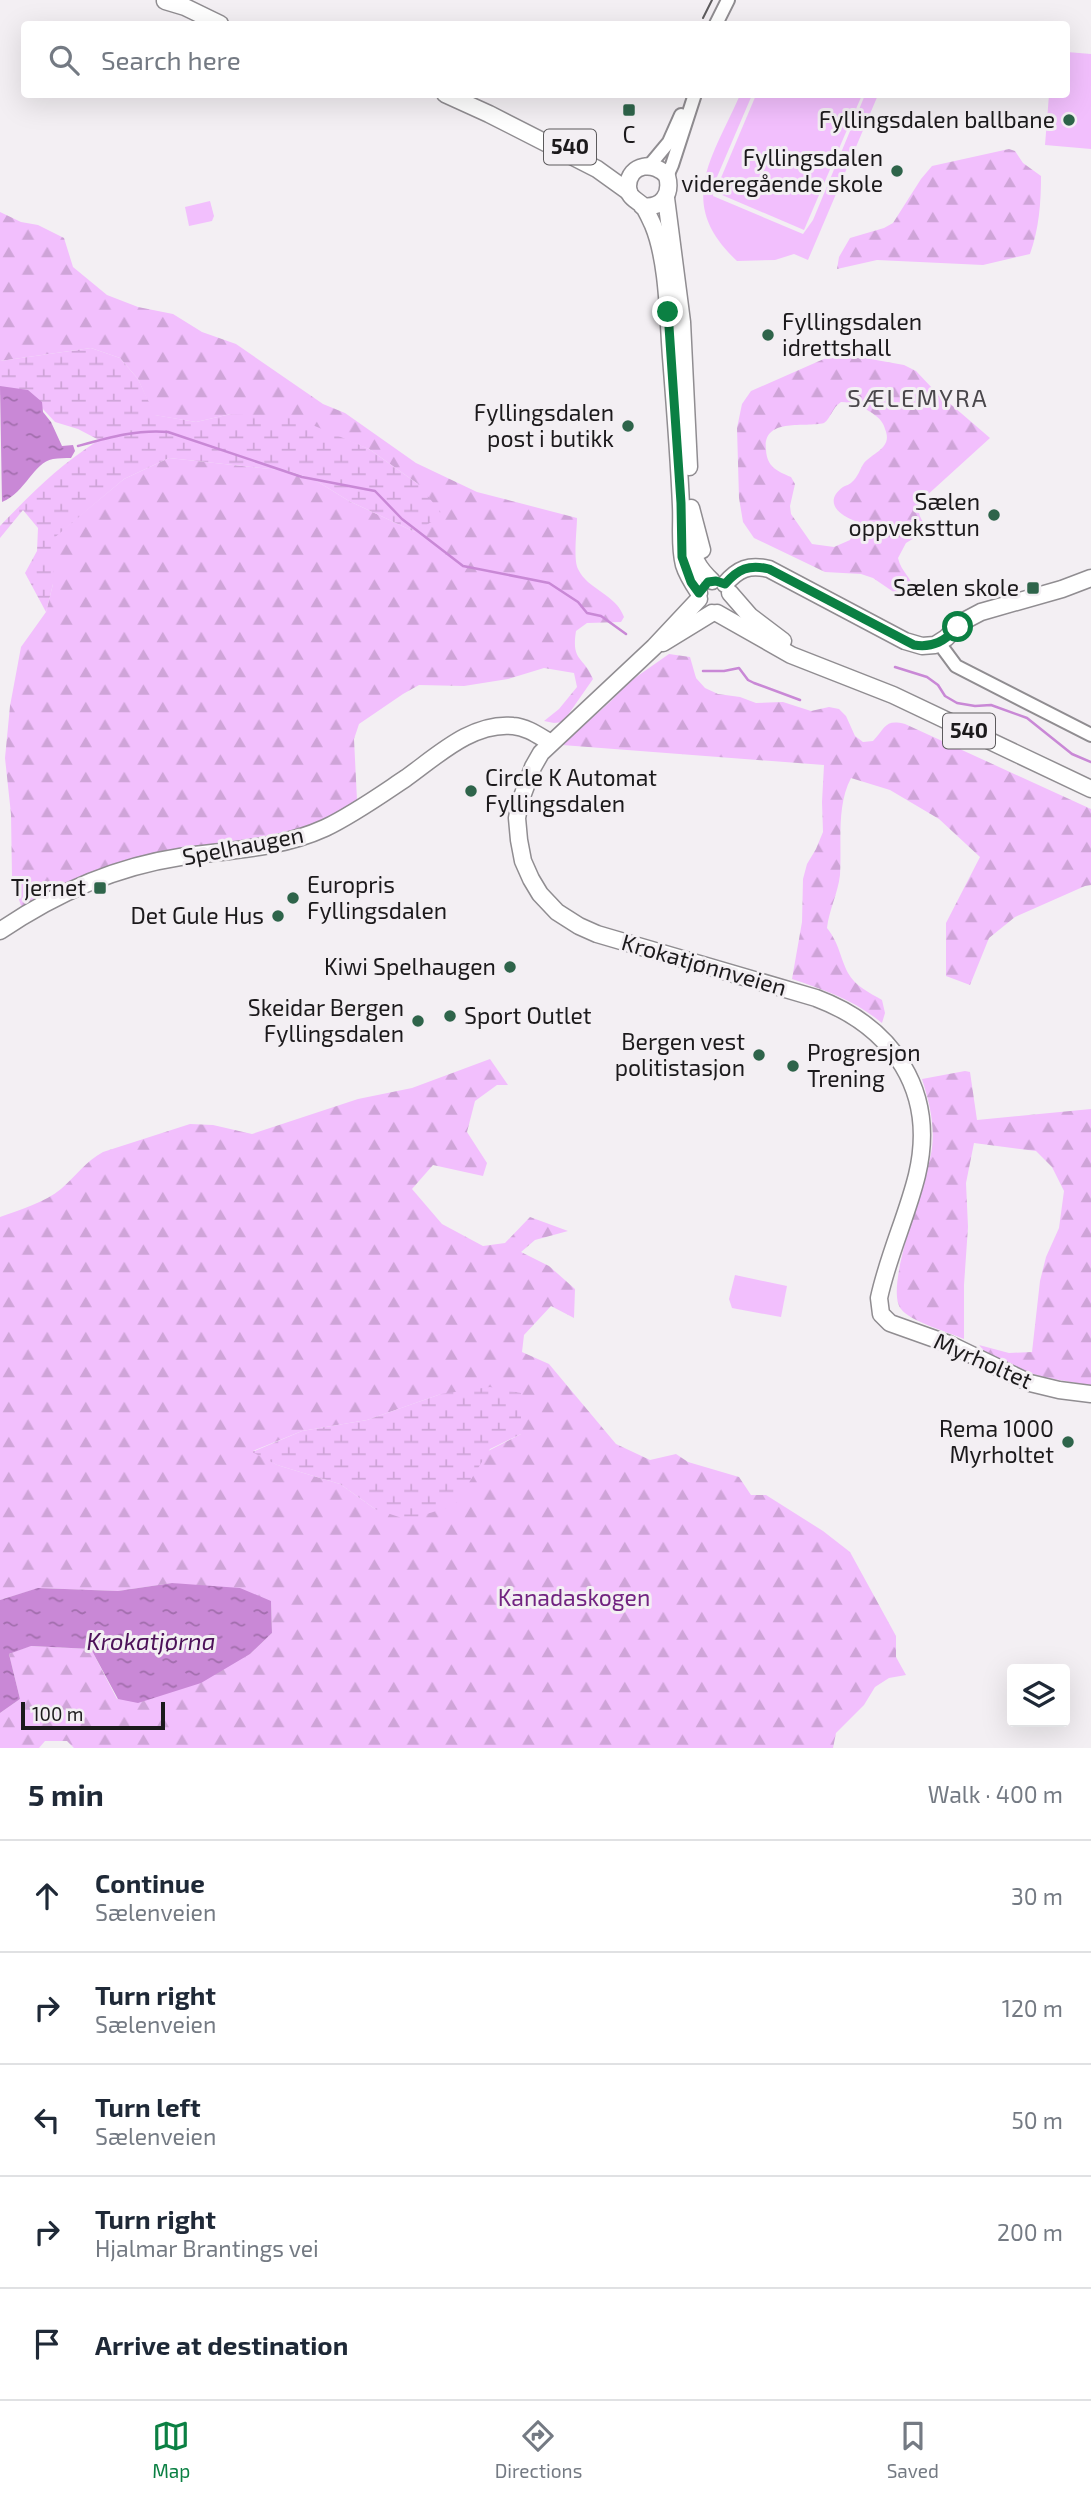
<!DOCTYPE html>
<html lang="en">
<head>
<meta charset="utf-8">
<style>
	:root { --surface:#fff; --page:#f6f6f7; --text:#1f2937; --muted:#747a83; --line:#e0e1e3; --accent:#0b8043 }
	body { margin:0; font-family:"Exo 2",sans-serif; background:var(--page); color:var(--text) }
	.controls { position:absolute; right:21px; bottom:21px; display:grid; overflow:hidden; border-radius:7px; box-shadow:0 7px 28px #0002 }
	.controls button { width:63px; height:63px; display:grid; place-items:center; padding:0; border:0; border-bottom:2px solid var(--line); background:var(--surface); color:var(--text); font:35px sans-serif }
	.scale { position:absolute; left:21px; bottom:18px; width:144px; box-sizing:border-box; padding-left:7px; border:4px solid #1c1a1c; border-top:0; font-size:19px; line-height:24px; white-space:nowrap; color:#1c1a1c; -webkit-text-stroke:5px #f3eff3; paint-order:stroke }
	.stop { position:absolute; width:21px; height:21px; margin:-16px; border:5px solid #0b8043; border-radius:50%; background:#fff }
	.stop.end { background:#0b8043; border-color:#fff; box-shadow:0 2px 7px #0008 }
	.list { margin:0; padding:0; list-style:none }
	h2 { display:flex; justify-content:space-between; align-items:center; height:91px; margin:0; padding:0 28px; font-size:30px }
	h2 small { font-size:23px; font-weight:400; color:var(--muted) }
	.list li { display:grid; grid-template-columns:46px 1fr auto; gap:21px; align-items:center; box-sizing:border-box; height:112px; padding:0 28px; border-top:2px solid var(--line) }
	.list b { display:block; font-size:26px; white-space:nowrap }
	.list p { margin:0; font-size:23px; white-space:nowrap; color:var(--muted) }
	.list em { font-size:23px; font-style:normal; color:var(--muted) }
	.icon { flex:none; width:38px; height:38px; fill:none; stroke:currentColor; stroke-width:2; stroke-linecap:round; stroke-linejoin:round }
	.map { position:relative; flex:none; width:1091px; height:1748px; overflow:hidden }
	.search { position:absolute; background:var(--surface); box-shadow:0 7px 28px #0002; left:21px; right:21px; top:21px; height:77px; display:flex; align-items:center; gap:18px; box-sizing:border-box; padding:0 24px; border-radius:7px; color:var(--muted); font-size:26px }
	.sheet { height:651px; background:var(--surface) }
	nav { display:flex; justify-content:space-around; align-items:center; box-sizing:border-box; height:98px; border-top:2px solid var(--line); background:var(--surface); font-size:19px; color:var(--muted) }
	nav a { display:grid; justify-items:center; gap:4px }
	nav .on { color:var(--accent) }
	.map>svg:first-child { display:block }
	.forest { fill:url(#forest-firs); fill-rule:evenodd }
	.wetland { fill:url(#wetland-marsh) }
	.pitch { fill:#f2bffd }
	.water { fill:url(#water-ripples) }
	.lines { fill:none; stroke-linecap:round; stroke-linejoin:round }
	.stream { stroke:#c988d6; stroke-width:2.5 }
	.minor-casing { stroke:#908d91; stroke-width:16 }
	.major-casing { stroke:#908d91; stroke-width:19 }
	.minor { stroke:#fff; stroke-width:12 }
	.major { stroke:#fff; stroke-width:16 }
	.tram { stroke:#5d5b5d; stroke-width:2 }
	.route { stroke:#0b8043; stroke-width:9 }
	.poi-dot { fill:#2e644a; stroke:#f3eff3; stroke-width:2.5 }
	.labels { text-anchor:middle; stroke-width:6; stroke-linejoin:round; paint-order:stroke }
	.shield { fill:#f3eff3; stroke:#5c5a5c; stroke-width:2 }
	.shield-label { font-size:21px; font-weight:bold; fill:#1c1a1c }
	.poi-label { font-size:23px; fill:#1c1a1c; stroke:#f3eff3; text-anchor:end }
	.street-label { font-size:23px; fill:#1c1a1c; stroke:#f3eff3 }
	.park-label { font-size:23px; fill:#712380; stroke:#f3eff3 }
	.neighbourhood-label { font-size:24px; letter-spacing:2px; fill:#4a474b; stroke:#f3eff3 }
	.water-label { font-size:24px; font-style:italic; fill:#4d1159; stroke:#f3eff3 }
</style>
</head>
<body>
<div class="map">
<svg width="1091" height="1748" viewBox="0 0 1091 1748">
	<defs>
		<pattern id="forest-firs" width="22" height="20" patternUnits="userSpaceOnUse" patternTransform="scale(1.75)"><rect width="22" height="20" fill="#f2bffd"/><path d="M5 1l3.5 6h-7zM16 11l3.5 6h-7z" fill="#cfa4d8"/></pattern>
		<pattern id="wetland-marsh" width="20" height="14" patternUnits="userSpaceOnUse" patternTransform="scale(1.75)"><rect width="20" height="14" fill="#f2bffd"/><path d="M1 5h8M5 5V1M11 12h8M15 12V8" fill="none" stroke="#cfa4d8"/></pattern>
		<pattern id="water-ripples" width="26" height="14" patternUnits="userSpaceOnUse" patternTransform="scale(1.75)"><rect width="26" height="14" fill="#c988d6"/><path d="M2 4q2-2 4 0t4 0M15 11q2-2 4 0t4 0" fill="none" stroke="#a26ead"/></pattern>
	</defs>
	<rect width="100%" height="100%" fill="#f3eff3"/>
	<g class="forest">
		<path d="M 1009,149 L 1015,151 L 1023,163 L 1041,176 C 1041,203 1039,229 1030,254 L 983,265 L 877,260 L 837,269 L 839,257 L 850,238 L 884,228 L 893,223 L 921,179 L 932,166 Z"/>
		<path d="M 0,212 L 21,222 L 38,225 L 64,238 L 73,267 L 107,295 L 138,307 L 173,314 L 202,332 L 236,344 L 323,404 L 345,413 L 416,463 L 477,492 L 577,518 C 577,530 573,559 578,569 C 588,590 616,594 624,617 L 621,622 L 587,623 L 576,631 C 571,662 584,656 593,679 L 563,722 L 554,723 L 544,721 L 559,709 L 577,687 L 574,673 L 544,668 L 508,679 L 464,686 L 419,685 L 403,694 L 359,724 L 354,739 L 357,800 L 303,835 L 133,862 L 54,888 L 22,909 L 12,877 L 11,814 L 5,758 L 10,706 L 21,647 L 46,612 L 53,584 L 53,538 L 124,479 L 169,458 L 289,471 L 315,480 L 349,501 L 415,532 L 418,484 L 369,449 L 336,436 L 231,414 L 196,422 L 154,415 L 138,379 L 120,358 L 91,348 L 0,361 Z"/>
		<path d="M 826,358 L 865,358 L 904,365 L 916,371 L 933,389 L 990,438 L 924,498 C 915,511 919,518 929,529 L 906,543 L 898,558 C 901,572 913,579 916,593 L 895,593 L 873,578 L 861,574 L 825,572 L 754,538 L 743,522 L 739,498 L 737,428 L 742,404 L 751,391 ZM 841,402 C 853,402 866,408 876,416 C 880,419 884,424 885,429 C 893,448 874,452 864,463 C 860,469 858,477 852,482 C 849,485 847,485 843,487 C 823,502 839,515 855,521 L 856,527 L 850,540 L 834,547 L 812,544 L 791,514 L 790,506 L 795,484 L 791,477 C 777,471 767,467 766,450 C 762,417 804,428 824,423 C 831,418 832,408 841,402 Z"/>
		<path d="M 669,654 L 690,657 L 696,678 L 705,688 L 718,694 L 740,697 L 756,703 L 783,702 L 811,711 L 829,707 L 839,709 L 846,716 L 855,736 L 863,742 L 873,741 C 886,727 885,719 905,724 L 1091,809 L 1091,885 L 1085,886 L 1015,917 L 989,938 L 970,985 L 946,976 L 946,923 L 980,857 L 939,819 L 890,790 L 851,778 C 836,806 842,844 840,875 C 838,893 829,910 827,928 C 840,945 839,955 848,973 C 855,986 870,993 882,1000 L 885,1013 L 882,1023 C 854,1000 825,990 792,979 L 802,922 L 803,879 L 807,864 L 816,849 L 823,832 L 822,802 L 824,765 L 562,745 L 611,701 L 629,682 Z"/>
		<path d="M 490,1059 L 508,1085 L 497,1085 L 475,1101 L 467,1132 L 487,1163 L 483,1176 L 433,1165 L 412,1189 L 442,1224 L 483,1246 L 505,1243 L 530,1217 L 568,1231 L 535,1240 L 521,1252 L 549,1266 L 575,1289 L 574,1318 L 551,1306 L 524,1335 L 522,1352 L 549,1364 L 616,1444 L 650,1460 L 676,1454 L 688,1462 L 739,1477 L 751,1495 L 766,1495 L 823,1531 L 850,1552 L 896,1636 L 896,1657 L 906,1675 L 889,1678 L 875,1687 L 864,1705 L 836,1733 L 833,1748 L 74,1748 L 67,1741 L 45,1741 L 39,1748 L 0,1748 L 0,1713 L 20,1699 L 9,1654 L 30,1646 L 91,1649 L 117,1699 L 250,1654 L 272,1633 L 271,1602 L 172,1583 L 118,1591 L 39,1588 L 0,1600 L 0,1217 C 20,1210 45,1202 61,1189 C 76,1176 86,1161 103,1152 L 190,1124 L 213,1125 L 252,1134 L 358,1099 L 412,1088 ZM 441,1394 L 521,1434 L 375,1509 L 340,1484 L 277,1465 L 253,1451 L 302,1431 L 367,1420 Z"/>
		<path d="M 965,1071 L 970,1072 L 977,1120 L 1091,1109 L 1091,1385 C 1060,1381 998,1371 979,1345 L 1009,1353 L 1032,1352 L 1040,1281 L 1046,1257 L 1059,1228 L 1064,1191 L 1052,1167 L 1036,1151 L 974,1143 L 966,1183 L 968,1227 L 964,1285 L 964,1339 C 948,1332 911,1322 901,1309 C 883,1286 928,1181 932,1148 C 935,1124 929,1101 922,1079 Z"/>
	</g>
	<g class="wetland">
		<path d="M 91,348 L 120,358 L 138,379 L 155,415 L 196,422 L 231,414 L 296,418 L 369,449 L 418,484 L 443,515 L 415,532 L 349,501 L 315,480 L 289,471 L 169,458 L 124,479 L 54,538 L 53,584 L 46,612 L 25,573 L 37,551 L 38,528 L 23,510 L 0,538 L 0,526 C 33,492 58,466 99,440 L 78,429 L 55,422 L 29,394 L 0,395 L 0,361 Z"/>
		<polygon points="490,1387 521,1393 521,1434 490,1449 455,1505 408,1520 375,1509 340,1484 277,1465 252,1452 302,1431 367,1420 441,1394"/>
	</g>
	<g class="pitch">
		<polygon points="1067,52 1091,54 1091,149 1045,145 1049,95 1066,94"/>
		<path d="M 740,95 L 752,95 L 714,184 L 713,196 L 803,234 L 813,220 L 865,95 L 878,95 L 808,260 L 794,254 L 775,260 L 737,261 C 675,203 712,159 740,95 Z"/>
		<polygon points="756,95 862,95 804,230 715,192"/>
		<polygon points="210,201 214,216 212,221 189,226 185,207"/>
		<polygon points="735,1275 787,1286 781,1317 732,1308 729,1299"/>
	</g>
	<g class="water">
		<path d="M 0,386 L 28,390 L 42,402 L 43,412 L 51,422 L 62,446 L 73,445 L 75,451 L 71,458 C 65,458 59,458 53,459 C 33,463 26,492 2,502 Z"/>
		<polygon points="172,1583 240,1588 271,1601 272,1633 250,1654 201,1683 138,1703 118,1699 91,1649 31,1646 9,1654 20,1699 0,1713 0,1600 38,1588 118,1591"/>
	</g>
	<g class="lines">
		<g class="stream">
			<path d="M 78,446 C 107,438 138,429 168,432 L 302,477 L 375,491 L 402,519 L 463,566 L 549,583 L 578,602 L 587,613 L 601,616 L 626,634"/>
			<polyline points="895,667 927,677 938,685 945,696 957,703 975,706 991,705 1027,718 1072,754 1091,762"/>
			<polyline points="703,671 724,671 739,668 748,680 754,683 800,700"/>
		</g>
		<defs>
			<g id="minor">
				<polyline points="716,24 728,0"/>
				<polyline points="649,166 669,142 681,115"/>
				<polyline points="667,176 672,165 695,94"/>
				<polyline points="939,643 956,666 1091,735"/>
			</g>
			<g id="major">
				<polyline points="165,1 185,7 220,24"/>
				<polyline points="445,94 489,114 597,169 629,192"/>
				<polyline points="666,198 682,322 689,467"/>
				<path d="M 642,206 C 662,209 672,194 667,176 C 655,161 629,163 628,186 C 628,198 636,199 643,206 C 647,211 650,219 653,225 C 668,261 668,318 671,357 C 675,407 679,457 681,506 C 682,526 679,546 684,565 C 687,575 693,584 699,593"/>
				<polyline points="691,508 702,550"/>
				<path d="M 690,538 C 692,557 698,568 712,581"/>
				<path d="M 725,584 C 738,569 749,564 769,569 L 905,641 L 922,646 L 935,645 L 946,638 L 962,622 L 981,612 L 1062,589 L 1091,578"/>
				<polyline points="730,593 750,616 783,641"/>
				<path d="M 699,599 L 654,647 L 541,753 L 533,767 L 520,802 L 517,818 L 519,840 L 523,861 L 531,879 L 540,894 L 557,912 L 579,926 L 597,934 L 816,998 C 893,1027 937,1091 917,1175 C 907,1216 888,1256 879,1298 L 881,1314 L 890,1323 L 949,1344 L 1030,1383 L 1059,1390 L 1091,1394"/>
				<polyline points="717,613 791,655 893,695 1091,789"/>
				<polyline points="663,643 712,613"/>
				<path d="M 0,931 C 54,894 115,867 180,857 C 229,850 279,849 325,828 C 354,814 379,796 406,778 C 437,756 472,722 513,726 C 527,727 539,736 551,743"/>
			</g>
		</defs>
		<use href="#minor" class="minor-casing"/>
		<use href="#major" class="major-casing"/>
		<use href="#minor" class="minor"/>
		<use href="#major" class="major"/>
		<polyline class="tram" points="703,18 712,0"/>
	</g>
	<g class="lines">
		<path class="route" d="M 668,312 L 681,503 L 682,557 L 691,582 L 699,593 L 708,582 L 716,581 L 725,584 C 738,569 749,564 769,569 L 914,645 C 933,648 945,641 958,627"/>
	</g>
	<g class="poi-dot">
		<rect x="622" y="103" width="14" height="14" rx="3.5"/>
		<circle cx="1069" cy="120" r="7"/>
		<circle cx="897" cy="171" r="7"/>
		<circle cx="768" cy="335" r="7"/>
		<circle cx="628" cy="426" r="7"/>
		<circle cx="994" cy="515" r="7"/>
		<rect x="1026" y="581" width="14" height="14" rx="3.5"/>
		<circle cx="471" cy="791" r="7"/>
		<rect x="93" y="881" width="14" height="14" rx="3.5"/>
		<circle cx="293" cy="898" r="7"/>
		<circle cx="278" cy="916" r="7"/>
		<circle cx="510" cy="967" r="7"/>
		<circle cx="450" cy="1016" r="7"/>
		<circle cx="418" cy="1021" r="7"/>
		<circle cx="759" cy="1055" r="7"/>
		<circle cx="793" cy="1066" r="7"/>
		<circle cx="1068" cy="1442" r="7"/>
	</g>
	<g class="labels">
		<g class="shield">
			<rect x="544" y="129.5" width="52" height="35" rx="5"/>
			<rect x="943" y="713.5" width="52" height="35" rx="5"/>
		</g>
		<g class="shield-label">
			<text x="570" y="154">540</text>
			<text x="969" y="738">540</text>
		</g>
		<g class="poi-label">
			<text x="1055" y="128">Fyllingsdalen ballbane</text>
			<text x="629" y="143" text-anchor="middle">C</text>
			<text x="883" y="166">Fyllingsdalen<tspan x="883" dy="26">videregående skole</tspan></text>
			<text x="782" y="330" text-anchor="start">Fyllingsdalen<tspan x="782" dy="26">idrettshall</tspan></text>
			<text x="614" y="421">Fyllingsdalen<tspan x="614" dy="26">post i butikk</tspan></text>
			<text x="980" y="510">Sælen<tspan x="980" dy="26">oppveksttun</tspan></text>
			<text x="1019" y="596">Sælen skole</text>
			<text x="485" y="786" text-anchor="start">Circle K Automat<tspan x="485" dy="26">Fyllingsdalen</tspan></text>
			<text x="307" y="893" text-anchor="start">Europris<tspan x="307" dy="26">Fyllingsdalen</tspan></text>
			<text x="86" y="896">Tjernet</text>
			<text x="264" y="924">Det Gule Hus</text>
			<text x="496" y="975">Kiwi Spelhaugen</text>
			<text x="404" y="1016">Skeidar Bergen<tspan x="404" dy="26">Fyllingsdalen</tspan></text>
			<text x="464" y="1024" text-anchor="start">Sport Outlet</text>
			<text x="745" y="1050">Bergen vest<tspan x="745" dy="26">politistasjon</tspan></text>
			<text x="807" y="1061" text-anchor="start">Progresjon<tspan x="807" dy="26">Trening</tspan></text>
			<text x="1054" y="1437">Rema 1000<tspan x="1054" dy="26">Myrholtet</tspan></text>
		</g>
		<g class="street-label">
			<text transform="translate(243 846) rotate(-11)" y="8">Spelhaugen</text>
			<text transform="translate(704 965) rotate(16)" y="8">Krokatjønnveien</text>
			<text transform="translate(983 1361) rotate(24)" y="8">Myrholtet</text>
		</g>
		<g class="park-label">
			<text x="574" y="1606">Kanadaskogen</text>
		</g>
		<g class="neighbourhood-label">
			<text x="918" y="407">SÆLEMYRA</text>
		</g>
		<g class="water-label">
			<text x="151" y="1650">Krokatjørna</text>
		</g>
	</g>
</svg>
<div class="controls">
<button><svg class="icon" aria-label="layers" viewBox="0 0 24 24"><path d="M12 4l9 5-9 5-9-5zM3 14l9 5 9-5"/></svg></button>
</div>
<div class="scale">100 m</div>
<div class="stop" style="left:958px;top:627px"></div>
<div class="stop end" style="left:668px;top:312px"></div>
<div class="search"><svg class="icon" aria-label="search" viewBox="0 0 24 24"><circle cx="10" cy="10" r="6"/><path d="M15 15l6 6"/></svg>Search here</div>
</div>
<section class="sheet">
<h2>5 min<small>Walk · 400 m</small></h2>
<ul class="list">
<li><svg class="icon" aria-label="ahead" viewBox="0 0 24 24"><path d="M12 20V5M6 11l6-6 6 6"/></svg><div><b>Continue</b><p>Sælenveien</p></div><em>30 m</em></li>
<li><svg class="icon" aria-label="right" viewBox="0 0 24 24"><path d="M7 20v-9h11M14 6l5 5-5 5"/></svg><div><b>Turn right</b><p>Sælenveien</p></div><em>120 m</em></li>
<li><svg class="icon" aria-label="left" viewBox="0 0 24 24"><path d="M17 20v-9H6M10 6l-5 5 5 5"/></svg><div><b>Turn left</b><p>Sælenveien</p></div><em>50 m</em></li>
<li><svg class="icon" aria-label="right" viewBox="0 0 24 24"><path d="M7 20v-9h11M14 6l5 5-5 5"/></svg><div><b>Turn right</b><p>Hjalmar Brantings vei</p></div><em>200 m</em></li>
<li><svg class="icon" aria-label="arrive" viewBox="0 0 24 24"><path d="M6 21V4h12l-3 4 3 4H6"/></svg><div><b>Arrive at destination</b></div></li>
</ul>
</section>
<nav>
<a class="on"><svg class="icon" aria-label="map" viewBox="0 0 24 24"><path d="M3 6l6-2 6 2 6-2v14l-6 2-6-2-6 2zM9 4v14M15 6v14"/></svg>Map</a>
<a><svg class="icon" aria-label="directions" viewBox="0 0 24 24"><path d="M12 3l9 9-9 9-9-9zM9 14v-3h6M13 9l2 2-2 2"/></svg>Directions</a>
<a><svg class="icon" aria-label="saved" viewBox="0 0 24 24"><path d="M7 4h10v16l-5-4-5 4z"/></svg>Saved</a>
</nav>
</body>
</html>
